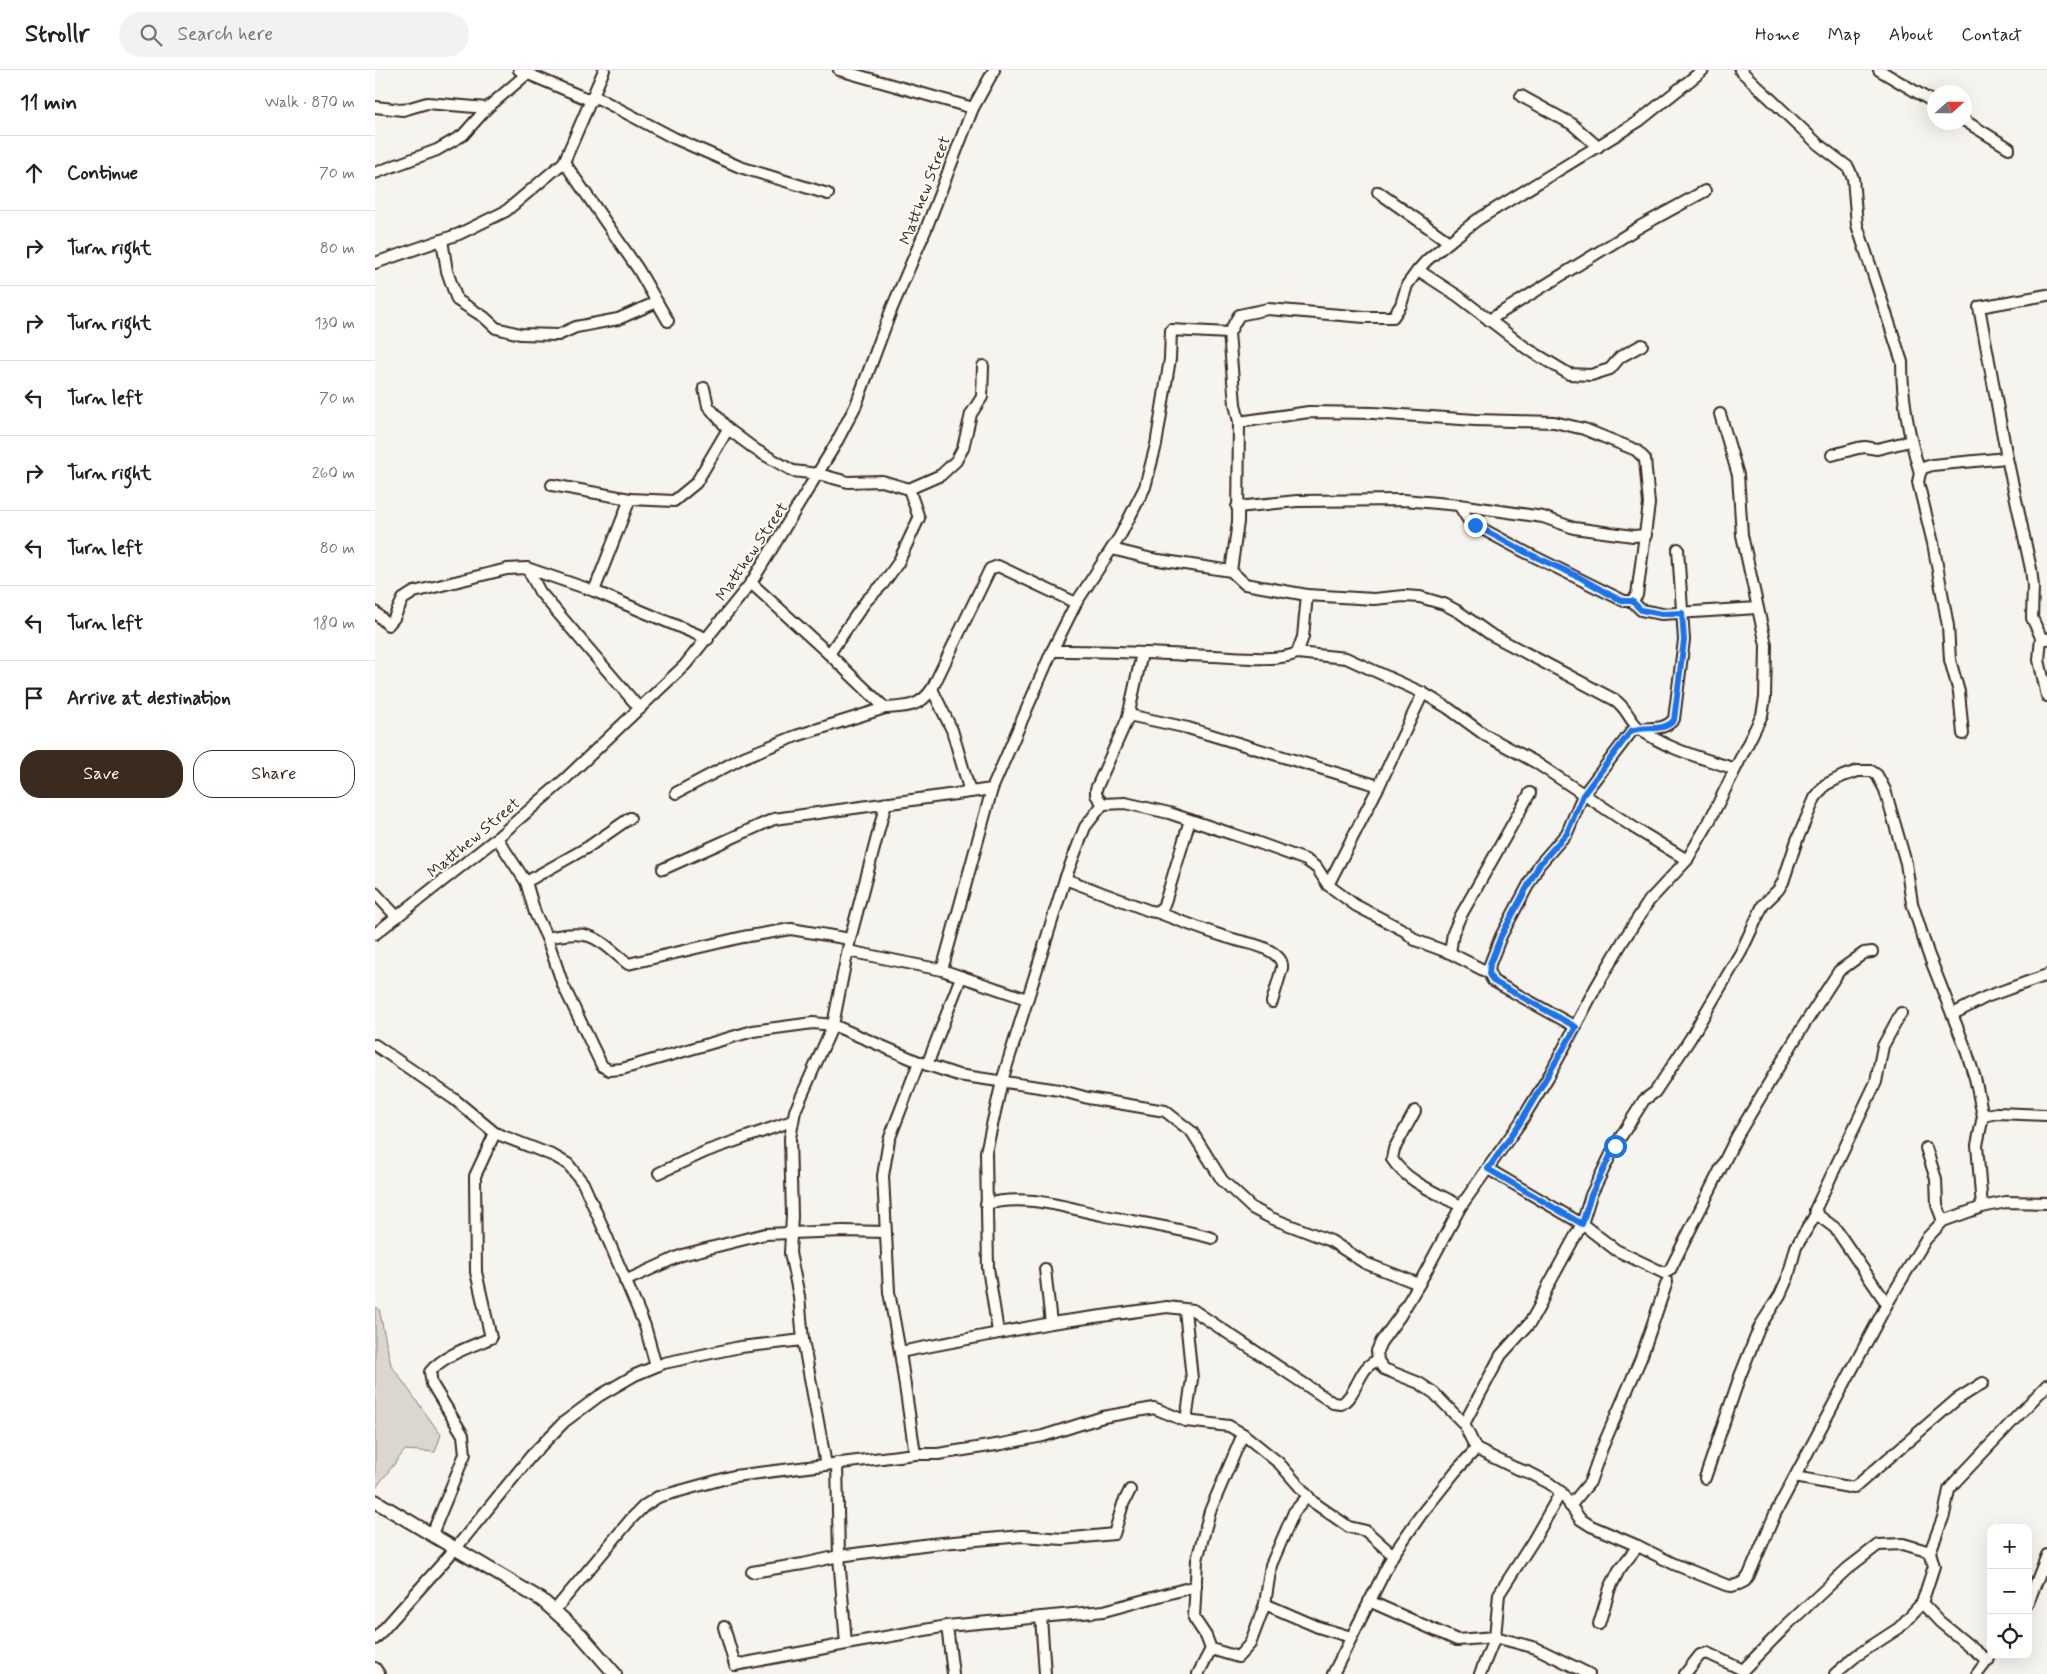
<!DOCTYPE html>
<html lang="en">
<head>
<meta charset="utf-8">
<style>
	:root { --surface:#fff; --page:#f2f2f2; --text:#222; --muted:#767676; --line:#e0e0e0; --accent:#3b2a1e }
	body { margin:0; font-family:Mynerve,sans-serif; background:var(--page); color:var(--text) }
	.controls { position:absolute; right:15px; bottom:15px; display:grid; overflow:hidden; border-radius:10px; box-shadow:0 5px 20px #0002 }
	.controls button { width:45px; height:45px; display:grid; place-items:center; padding:0; border:0; border-bottom:1px solid var(--line); background:var(--surface); color:var(--text); font:25px sans-serif }
	.compass { position:absolute; left:1552px; top:15px; width:45px; height:45px; border-radius:50%; background:var(--surface); box-shadow:0 5px 20px #0002; rotate:69deg }
	.stop { position:absolute; width:15px; height:15px; margin:-11px; border:4px solid #1a73e8; border-radius:50%; background:#fff }
	.stop.end { background:#1a73e8; border-color:#fff; box-shadow:0 1px 5px #0008 }
	.list { margin:0; padding:0; list-style:none }
	h2 { display:flex; justify-content:space-between; align-items:center; height:65px; margin:0; padding:0 20px; font-size:21px }
	h2 small { font-size:16px; font-weight:400; color:var(--muted) }
	.list li { display:grid; grid-template-columns:32px 1fr auto; gap:15px; align-items:center; box-sizing:border-box; height:75px; padding:0 20px; border-top:1px solid var(--line) }
	.list b { display:block; font-size:19px; white-space:nowrap }
	.list em { font-size:16px; font-style:normal; color:var(--muted) }
	.actions { display:flex; gap:10px; padding:15px 20px }
	.actions a { flex:1; padding:11px 0; border:1px solid var(--accent); border-radius:20px; text-align:center; font-size:18px; color:var(--accent) }
	.actions .main { background:var(--accent); color:#fff }
	.icon { flex:none; width:28px; height:28px; fill:none; stroke:currentColor; stroke-width:2; stroke-linecap:round; stroke-linejoin:round }
	.map { position:relative; flex:none; width:1672px; height:1604px; overflow:hidden }
	header { display:flex; align-items:center; gap:30px; box-sizing:border-box; height:70px; padding:0 25px; background:var(--surface); border-bottom:1px solid var(--line) }
	header strong { font-size:24px }
	nav { display:flex; gap:28px; margin-inline-start:auto; font-size:18px }
	.search { width:350px; height:45px; background:var(--page); display:flex; align-items:center; gap:12px; box-sizing:border-box; padding:0 18px; border-radius:28px; color:var(--muted); font-size:19px }
	main { display:flex }
	aside { flex:1; background:var(--surface) }
	.map>svg:first-child { display:block }
	.green { fill:#dad6d0; stroke:#8a8077 }
	.lines { fill:none; stroke-linecap:round; stroke-linejoin:round }
	.minor-casing { stroke:#3b2a1e; stroke-width:14 }
	.major-casing { stroke:#3b2a1e; stroke-width:16 }
	.minor { stroke:#fdfcf7; stroke-width:10 }
	.major { stroke:#fdfcf7; stroke-width:12 }
	.route { stroke:#1a73e8; stroke-width:6 }
	.labels { text-anchor:middle; stroke-width:4; stroke-linejoin:round; paint-order:stroke }
	.street-label { font-size:16px; fill:#3b2a1e; stroke:#fdfcf7 }
</style>
</head>
<body>
<header>
<strong>Strollr</strong>
<div class="search"><svg class="icon" aria-label="search" viewBox="0 0 24 24"><circle cx="10" cy="10" r="6"/><path d="M15 15l6 6"/></svg>Search here</div>
<nav><a>Home</a><a>Map</a><a>About</a><a>Contact</a></nav>
</header>
<main>
<aside>
<h2>11 min<small>Walk · 870 m</small></h2>
<ul class="list">
<li><svg class="icon" aria-label="ahead" viewBox="0 0 24 24"><path d="M12 20V5M6 11l6-6 6 6"/></svg><div><b>Continue</b></div><em>70 m</em></li>
<li><svg class="icon" aria-label="right" viewBox="0 0 24 24"><path d="M7 20v-9h11M14 6l5 5-5 5"/></svg><div><b>Turn right</b></div><em>80 m</em></li>
<li><svg class="icon" aria-label="right" viewBox="0 0 24 24"><path d="M7 20v-9h11M14 6l5 5-5 5"/></svg><div><b>Turn right</b></div><em>130 m</em></li>
<li><svg class="icon" aria-label="left" viewBox="0 0 24 24"><path d="M17 20v-9H6M10 6l-5 5 5 5"/></svg><div><b>Turn left</b></div><em>70 m</em></li>
<li><svg class="icon" aria-label="right" viewBox="0 0 24 24"><path d="M7 20v-9h11M14 6l5 5-5 5"/></svg><div><b>Turn right</b></div><em>260 m</em></li>
<li><svg class="icon" aria-label="left" viewBox="0 0 24 24"><path d="M17 20v-9H6M10 6l-5 5 5 5"/></svg><div><b>Turn left</b></div><em>80 m</em></li>
<li><svg class="icon" aria-label="left" viewBox="0 0 24 24"><path d="M17 20v-9H6M10 6l-5 5 5 5"/></svg><div><b>Turn left</b></div><em>180 m</em></li>
<li><svg class="icon" aria-label="arrive" viewBox="0 0 24 24"><path d="M6 21V4h12l-3 4 3 4H6"/></svg><div><b>Arrive at destination</b></div></li>
</ul>
<div class="actions"><a class="main">Save</a><a>Share</a></div>
</aside>
<div class="map">
<svg width="1672" height="1604" viewBox="0 0 1672 1604">
	<rect width="100%" height="100%" fill="#f5f4ee"/>
	<filter id="ink" filterUnits="userSpaceOnUse"><feTurbulence type="fractalNoise" baseFrequency=".02" numOctaves="2"/><feDisplacementMap in="SourceGraphic" scale="10" xChannelSelector="R" yChannelSelector="G"/><feConvolveMatrix kernelMatrix="1 2 1 2 8 2 1 2 1" color-interpolation-filters="sRGB"/></filter>
	<g filter="url(#ink)">
		<polygon class="green" points="0,1237 4,1239 16,1295 66,1365 60,1382 30,1380 0,1419"/>
		<g class="lines">
			<defs>
				<g id="minor">
					<polyline points="144,0 217,31"/>
					<polyline points="464,0 598,38"/>
					<path d="M 1365,0 L 1444,75 L 1473,97 L 1478,108 L 1482,155 L 1527,292 C 1527,330 1534,367 1545,403"/>
					<polyline points="1504,0 1560,33"/>
					<polyline points="219,26 299,68 365,97 453,124"/>
					<polyline points="1146,26 1197,54 1223,77"/>
					<polyline points="0,37 28,40 52,33 112,38"/>
					<polyline points="1590,51 1634,78"/>
					<polyline points="189,92 263,199 293,251"/>
					<polyline points="0,103 62,80 88,65 112,38 153,3"/>
					<polyline points="1003,122 1074,172"/>
					<polyline points="67,170 72,201 82,230 109,247 121,258 145,264 183,265 201,257 243,249 282,232"/>
					<polyline points="0,193 84,164 131,141 189,92 229,0"/>
					<polyline points="1043,200 1083,226 1151,278 1194,304 1216,305 1235,299 1245,287 1267,275"/>
					<polyline points="1672,225 1604,237 1632,388 1656,499 1658,516 1657,548 1666,567 1672,569"/>
					<polyline points="1114,250 1266,156 1330,121"/>
					<polyline points="329,318 333,336 353,359 381,380 418,401 443,404 473,412 507,411 534,419 566,405 581,391 588,378 596,344 607,327 608,296"/>
					<polyline points="1345,344 1363,405 1367,465 1391,575 1390,628 1387,645 1334,752 1312,790 1274,831 1248,871 1221,917 1175,1004 1145,1053 1086,1136 1044,1214 1025,1246 1006,1272 1002,1281 1003,1291 1009,1299 1044,1313 1059,1323 1089,1354 1101,1379 1140,1398 1155,1403 1174,1413 1186,1422 1205,1449 1216,1456 1263,1476 1299,1494 1351,1515 1357,1516 1364,1514 1370,1511 1374,1505 1400,1444 1512,1234 1551,1169 1568,1151 1607,1137 1631,1132 1672,1133"/>
					<polyline points="864,352 934,342 998,343 1100,350 1179,352 1209,359 1261,380 1270,389 1274,434 1262,525 1257,531 1249,531 1150,482 1100,455 1094,451 1084,435"/>
					<polyline points="1457,385 1483,378 1490,377 1502,379 1535,371"/>
					<polyline points="177,415 255,429 299,431 321,413 353,359"/>
					<polyline points="862,437 922,431 1029,430 1084,435 1168,447 1199,458 1258,466 1271,465"/>
					<path d="M 737,479 L 777,489 L 856,501 L 870,514 L 932,525 L 999,529 L 1029,526 L 1045,527 L 1069,534 L 1084,542 L 1115,564 L 1240,630 C 1253,639 1254,651 1265,659 C 1293,680 1328,688 1360,699"/>
					<polyline points="152,498 165,522 265,639"/>
					<polyline points="856,501 863,452 864,352 860,334 854,263 864,245 893,239 990,247 1018,247 1026,235 1032,215 1043,200 1052,190 1074,172 1102,150 1264,51 1328,0"/>
					<path d="M 376,513 L 454,584 L 510,638 C 531,637 545,637 557,619 L 615,499 L 623,496 L 701,533"/>
					<polyline points="219,521 255,429"/>
					<polyline points="1257,531 1266,540 1287,544 1382,538"/>
					<polyline points="0,542 13,555 19,548 28,529 39,522 132,499 152,498 219,521 333,569"/>
					<polyline points="1666,567 1664,590 1672,626"/>
					<path d="M 677,581 C 731,580 785,584 839,586 C 861,587 903,592 922,583 L 928,567 L 932,525"/>
					<polyline points="922,583 971,588 1048,623 1073,638 1110,665 1160,692 1261,759 1312,790"/>
					<polyline points="454,584 491,531 508,514 523,493 544,448 534,419"/>
					<polyline points="557,619 577,660 595,722"/>
					<polyline points="753,647 767,583"/>
					<polyline points="1588,664 1584,622 1575,590 1573,556 1558,473 1543,412 1545,403 1548,398 1557,395 1632,388"/>
					<polyline points="301,723 369,687 421,666 510,638"/>
					<polyline points="728,734 721,725 721,719 751,652 753,647 758,646 813,658 1004,716"/>
					<polyline points="122,768 151,812 160,843 172,868 188,915 227,996 234,1000 247,999 378,961 438,953 458,955 544,992 583,1005 684,1020 713,1028 790,1041 817,1062 847,1110 877,1138 896,1148 956,1171 990,1193 1044,1214"/>
					<polyline points="288,799 399,749 617,719 677,581 701,533 745,466 770,417 781,375 795,289 796,260 854,263"/>
					<polyline points="690,809 775,841 781,842 788,837 791,829 815,750"/>
					<polyline points="151,812 213,777 255,748"/>
					<polyline points="953,815 1004,716 1048,623"/>
					<polyline points="0,823 22,847"/>
					<path d="M 781,842 C 807,851 832,862 858,869 C 870,873 884,874 895,881 C 902,885 908,890 907,898 L 897,932"/>
					<polyline points="0,864 122,768 189,710 310,595 376,513 460,375 481,335 517,238 551,159 598,38 619,0"/>
					<path d="M 172,868 C 216,858 221,867 253,894 L 368,867 L 416,859 L 475,869"/>
					<polyline points="473,881 567,900 652,929"/>
					<polyline points="1075,883 1078,863 1085,847 1155,723"/>
					<polyline points="567,900 617,719"/>
					<polyline points="1578,944 1611,927 1672,905"/>
					<path d="M 1201,957 L 1118,911 L 1114,903 L 1115,894 L 1126,866 L 1164,795 L 1192,763 L 1208,725 L 1257,661 C 1271,655 1288,663 1299,649 L 1309,570 L 1303,479"/>
					<polyline points="0,975 79,1029 120,1063 179,1086 193,1094 208,1113 226,1153 270,1256 281,1296"/>
					<polyline points="552,995 586,907"/>
					<path d="M 1040,1041 L 1019,1079 L 1017,1089 C 1032,1112 1062,1123 1086,1136"/>
					<polyline points="1551,1078 1561,1109 1562,1135 1568,1151"/>
					<polyline points="1113,1099 1207,1154 1241,1180 1289,1203 1295,1200 1362,1066 1427,958 1464,901 1489,883 1497,882"/>
					<polyline points="284,1103 332,1081 417,1051"/>
					<path d="M 611,1134 C 652,1123 691,1138 731,1146 C 766,1153 802,1158 837,1168"/>
					<polyline points="1607,1137 1602,1075 1608,1046 1622,1043 1672,1045"/>
					<polyline points="670,1199 676,1253"/>
					<polyline points="250,1211 307,1185 390,1164 468,1161 510,1162"/>
					<polyline points="1512,1234 1460,1158 1444,1146 1440,1140 1501,1012 1508,976 1526,943"/>
					<polyline points="623,1262 613,1198 611,1082 627,1011 690,809 710,757 728,734 750,733 794,743 881,772 931,790 942,798 953,815 980,835 1030,861 1040,870 1075,883 1114,903"/>
					<path d="M 525,1282 L 676,1253 L 792,1237 L 818,1240 L 958,1333 L 966,1334 C 983,1325 984,1294 1003,1291"/>
					<polyline points="811,1351 854,1356 868,1364 904,1393 938,1432 974,1457 991,1461 1018,1485"/>
					<polyline points="1089,1354 1126,1285 1155,1253 1164,1237 1174,1214 1207,1154 1216,1125 1240,1076 1269,1030 1280,1022 1315,969 1366,882 1388,835 1403,820 1408,812 1422,770 1440,728 1450,715 1468,706 1483,701 1496,701 1502,705 1510,720 1531,793 1537,833 1553,883 1590,977 1600,1008 1608,1046"/>
					<polyline points="868,1364 835,1441 822,1490 819,1548 831,1566 836,1579 863,1587 875,1574 890,1534 896,1495 919,1442 933,1426"/>
					<polyline points="540,1384 525,1282 514,1222 508,1106 514,1070 544,992"/>
					<polyline points="451,1395 428,1270 424,1226 415,1183 417,1146 415,1068 420,1041 458,955 475,869 511,733"/>
					<polyline points="1420,1407 1479,1418 1581,1330 1608,1313"/>
					<polyline points="1330,1408 1365,1306 1385,1256 1405,1225 1413,1207 1421,1177 1441,1144"/>
					<polyline points="1195,1436 1215,1412 1227,1378 1266,1288 1292,1212"/>
					<path d="M 57,1464 L 90,1384 L 88,1365 L 57,1314 L 55,1302 C 67,1286 97,1276 116,1268 L 101,1202 L 100,1106 L 120,1063"/>
					<polyline points="377,1502 428,1494 464,1486 556,1474 647,1466 688,1469 739,1464 748,1434 755,1420"/>
					<polyline points="994,1531 1082,1570 1120,1567 1161,1578 1214,1604"/>
					<polyline points="1547,1533 1565,1552 1613,1591"/>
					<polyline points="1653,1533 1672,1485"/>
					<polyline points="890,1534 943,1557 976,1567"/>
					<polyline points="179,1541 256,1449 269,1436 283,1427 359,1406 540,1384 563,1384 627,1374 668,1366 728,1347 779,1338 811,1351 817,1309 810,1240"/>
					<polyline points="666,1547 670,1604"/>
					<polyline points="1224,1554 1235,1518 1244,1500 1263,1476"/>
					<polyline points="349,1557 360,1595 471,1574 464,1486 462,1393"/>
					<polyline points="0,1569 81,1478 156,1386 189,1352 224,1326 260,1305 289,1293 365,1277 428,1270"/>
					<polyline points="471,1574 572,1556"/>
					<polyline points="0,1598 4,1604"/>
					<polyline points="578,1604 572,1556 729,1541 821,1516"/>
					<polyline points="823,1604 836,1579"/>
					<polyline points="958,1604 1018,1485 1045,1446 1080,1402 1101,1379"/>
					<polyline points="1105,1604 1120,1567 1124,1524 1158,1471 1186,1422"/>
					<polyline points="1310,1604 1325,1585 1332,1583 1368,1600 1414,1553 1473,1498 1503,1475 1528,1474 1555,1482"/>
					<polyline points="1460,1604 1481,1586 1524,1558 1547,1533 1559,1496 1555,1482 1569,1445 1574,1420 1580,1412 1672,1315"/>
					<polyline points="1602,1604 1615,1587"/>
				</g>
				<polyline id="major" points="0,1431 167,1530 206,1565 240,1604"/>
			</defs>
			<use href="#minor" class="minor-casing"/>
			<use href="#major" class="major-casing"/>
			<use href="#minor" class="minor"/>
			<use href="#major" class="major"/>
		</g>
	</g>
	<g class="lines" filter="url(#ink)">
		<path class="route" d="M 1100,455 L 1150,482 L 1204,507 L 1239,527 L 1249,531 L 1257,531 L 1266,540 L 1287,544 L 1307,543 L 1309,570 L 1299,650 C 1288,663 1270,655 1256,661 L 1208,725 L 1192,763 L 1164,795 L 1126,866 L 1115,894 L 1114,904 L 1118,911 L 1201,957 L 1145,1053 L 1113,1099 L 1207,1154 L 1216,1125 L 1240,1076"/>
	</g>
	<g class="labels">
		<g class="street-label">
			<text transform="translate(549 120) rotate(-69)" y="6">Matthew Street</text>
			<text transform="translate(376 481) rotate(-56)" y="6">Matthew Street</text>
			<text transform="translate(98 767) rotate(-40)" y="6">Matthew Street</text>
		</g>
	</g>
</svg>
<div class="controls">
<button>+</button>
<button>−</button>
<button><svg class="icon" aria-label="locate" viewBox="0 0 24 24"><circle cx="12" cy="12" r="6"/><path d="M12 2v4M12 18v4M2 12h4M18 12h4"/></svg></button>
</div>
<svg class="compass" viewBox="-18 -18 36 36"><path d="M0-13l5 13h-10z" fill="#e53935"/><path d="M0 13l5-13h-10z" fill="#767676"/></svg>
<div class="stop" style="left:1240px;top:1076px"></div>
<div class="stop end" style="left:1100px;top:455px"></div>
</div>
</main>
</body>
</html>
